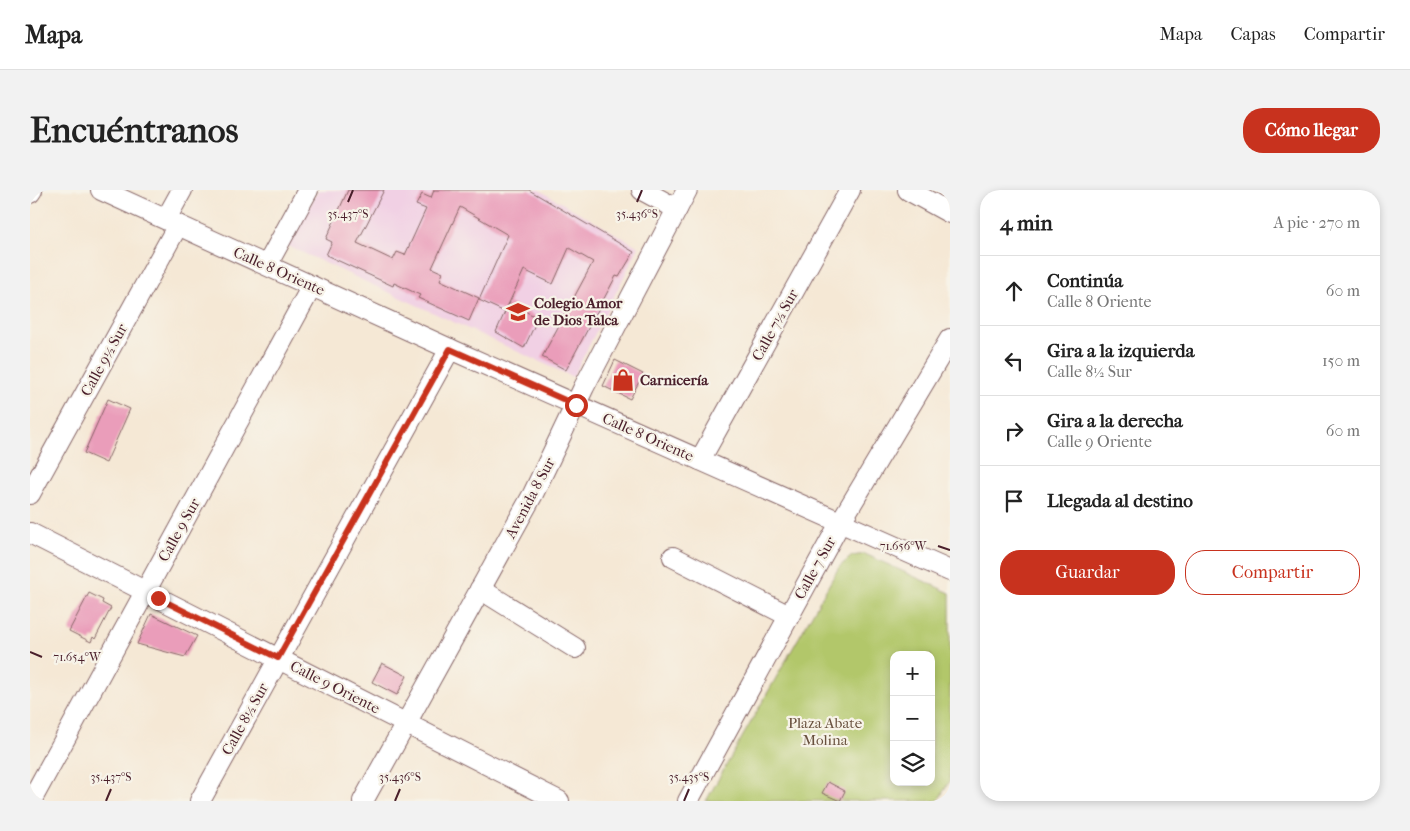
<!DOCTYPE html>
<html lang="es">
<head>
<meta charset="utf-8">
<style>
	:root { --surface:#fff; --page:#f2f2f2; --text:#222; --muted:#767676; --line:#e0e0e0; --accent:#c8321e }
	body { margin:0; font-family:"IM FELL French Canon",serif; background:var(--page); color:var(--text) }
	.controls { position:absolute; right:15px; bottom:15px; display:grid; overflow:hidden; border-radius:10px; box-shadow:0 2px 8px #0003 }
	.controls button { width:45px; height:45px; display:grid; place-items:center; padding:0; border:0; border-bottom:1px solid var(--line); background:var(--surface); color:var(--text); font:25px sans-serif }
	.stop { position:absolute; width:15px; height:15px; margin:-11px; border:4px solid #c8321e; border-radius:50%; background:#fff }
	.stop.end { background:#c8321e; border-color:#fff; box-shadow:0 1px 5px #0008 }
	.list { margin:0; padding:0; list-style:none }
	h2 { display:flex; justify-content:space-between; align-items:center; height:65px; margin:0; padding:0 20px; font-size:21px }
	h2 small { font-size:16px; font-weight:400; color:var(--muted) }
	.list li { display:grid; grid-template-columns:32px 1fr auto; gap:15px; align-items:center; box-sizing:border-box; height:70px; padding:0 20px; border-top:1px solid var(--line) }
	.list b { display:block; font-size:19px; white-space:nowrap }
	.list p { margin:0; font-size:16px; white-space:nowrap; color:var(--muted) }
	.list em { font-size:16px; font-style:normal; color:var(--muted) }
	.actions { display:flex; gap:10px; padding:15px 20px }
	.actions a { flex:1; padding:11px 0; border:1px solid var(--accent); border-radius:20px; text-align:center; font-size:18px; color:var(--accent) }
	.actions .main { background:var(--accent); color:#fff }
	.icon { flex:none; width:28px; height:28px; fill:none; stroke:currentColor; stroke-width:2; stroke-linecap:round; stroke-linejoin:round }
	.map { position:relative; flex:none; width:920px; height:611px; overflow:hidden; border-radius:20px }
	header { display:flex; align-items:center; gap:30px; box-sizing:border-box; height:70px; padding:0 25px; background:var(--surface); border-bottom:1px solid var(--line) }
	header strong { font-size:24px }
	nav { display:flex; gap:28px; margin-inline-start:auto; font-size:18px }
	.intro { display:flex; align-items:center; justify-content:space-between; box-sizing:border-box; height:120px; padding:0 30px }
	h1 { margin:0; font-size:35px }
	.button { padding:12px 22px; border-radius:20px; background:var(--accent); color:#fff; font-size:18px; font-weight:700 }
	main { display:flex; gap:30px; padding:0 30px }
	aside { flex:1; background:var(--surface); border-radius:20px; box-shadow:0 2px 8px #0003 }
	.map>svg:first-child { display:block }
	.built { fill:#f1d0e4 }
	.green { fill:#b2c76b; stroke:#7e734b; fill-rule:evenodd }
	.building { fill:#ea9dba }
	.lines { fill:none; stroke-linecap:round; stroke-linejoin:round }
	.minor-casing { stroke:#866566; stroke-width:22 }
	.minor { stroke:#fff; stroke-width:20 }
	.route { stroke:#c8321e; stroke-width:6 }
	.ticks { fill:none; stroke:#4a1f2b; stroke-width:2 }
	.labels { text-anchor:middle; stroke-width:4.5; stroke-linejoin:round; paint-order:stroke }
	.street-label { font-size:15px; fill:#4a1f2b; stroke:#f7f3e8 }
	.poi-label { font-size:15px; font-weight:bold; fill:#4a1f2b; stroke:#f7f3e8; text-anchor:start }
	.park-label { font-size:15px; fill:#69513e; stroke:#f7f3e8 }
	.ticks-label { font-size:12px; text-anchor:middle; fill:#4a1f2b; stroke:#f7f3e8; stroke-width:4.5; stroke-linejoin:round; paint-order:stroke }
</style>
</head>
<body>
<header>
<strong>Mapa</strong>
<nav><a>Mapa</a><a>Capas</a><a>Compartir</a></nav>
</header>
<div class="intro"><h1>Encuéntranos</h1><a class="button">Cómo llegar</a></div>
<main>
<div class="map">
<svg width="920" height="611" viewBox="0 0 920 611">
	<rect width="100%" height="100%" fill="#f7f3e8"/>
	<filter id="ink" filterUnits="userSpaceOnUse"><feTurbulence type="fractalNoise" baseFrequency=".02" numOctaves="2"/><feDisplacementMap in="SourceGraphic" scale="10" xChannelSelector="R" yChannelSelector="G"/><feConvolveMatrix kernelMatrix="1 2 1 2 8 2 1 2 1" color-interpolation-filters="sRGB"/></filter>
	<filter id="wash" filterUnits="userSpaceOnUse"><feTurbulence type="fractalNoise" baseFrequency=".0096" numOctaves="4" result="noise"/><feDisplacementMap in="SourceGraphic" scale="20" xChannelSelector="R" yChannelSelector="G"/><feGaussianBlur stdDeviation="1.12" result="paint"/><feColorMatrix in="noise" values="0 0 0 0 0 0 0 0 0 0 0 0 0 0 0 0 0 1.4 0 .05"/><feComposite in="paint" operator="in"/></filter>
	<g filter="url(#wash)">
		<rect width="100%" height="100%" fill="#f5e8d5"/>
		<polygon class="built" points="289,0 509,0 609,57 543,187 256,55"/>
		<path class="green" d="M 835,364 L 920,403 L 920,590 L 908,611 L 676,611 L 809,377 L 822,366 ZM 864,465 L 901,465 L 901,592 L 864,592 Z"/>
		<g id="blocks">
			<g class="building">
				<polygon points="318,0 354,0 327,53 363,70 367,62 375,65 396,19 386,15 392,4 401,8 404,0 499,0 604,62 589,87 586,86 536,180 512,167 563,72 539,58 523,94 494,80 475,122 449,110 478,45 430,17 402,78 413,83 410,90 449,108 439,131 388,108 390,105 364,93 363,96 296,65 302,52 296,49"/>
				<polygon points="479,113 508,128 494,158 466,142"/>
				<polygon points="585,170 613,184 600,209 573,196"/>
				<polygon points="78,209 100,219 76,273 54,263"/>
				<polygon points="59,403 73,410 72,413 81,418 65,449 63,447 61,452 39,441"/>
				<polygon points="121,424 167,446 155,467 107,454"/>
				<polygon points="352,473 377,486 367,505 342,492"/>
				<polygon points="798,592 815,601 810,611 792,603"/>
			</g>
		</g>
	</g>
	<g filter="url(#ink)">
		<use href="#blocks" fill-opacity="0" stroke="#866566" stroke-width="1"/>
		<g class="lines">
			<defs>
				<g id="minor">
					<polyline points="71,0 420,159 920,381"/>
					<polyline points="612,0 647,19"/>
					<polyline points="878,0 920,23"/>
					<polyline points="0,3 2,0"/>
					<polyline points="136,29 152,0"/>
					<polyline points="237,75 278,0"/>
					<polyline points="670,270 820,0"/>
					<polyline points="0,304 148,35"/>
					<polyline points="0,343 529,611"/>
					<polyline points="643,367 759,426"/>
					<polyline points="450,399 545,458"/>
					<polyline points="1,611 282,96"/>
					<polyline points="170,611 420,159"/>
					<polyline points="333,611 503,304 554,197 657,0"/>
					<polyline points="658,611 810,333 920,149"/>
				</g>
			</defs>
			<use href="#minor" class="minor-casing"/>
			<use href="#minor" class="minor"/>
		</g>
	</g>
	<g class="lines" filter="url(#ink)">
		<polyline class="route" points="128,408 248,468 420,159 546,215"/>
	</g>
	<path class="ticks" d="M 318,12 L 323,0M 607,12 L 612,0M 908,356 L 920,360M 0,462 L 12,467M 76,611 L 81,599M 365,611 L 370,599M 654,611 L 659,599"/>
	<defs>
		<symbol id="school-bare" viewBox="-9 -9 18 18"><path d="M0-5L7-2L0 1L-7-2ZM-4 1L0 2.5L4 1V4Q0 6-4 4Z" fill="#c8321e" stroke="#f7f3e8" stroke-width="2.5" paint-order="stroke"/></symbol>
		<symbol id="shop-bare" viewBox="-9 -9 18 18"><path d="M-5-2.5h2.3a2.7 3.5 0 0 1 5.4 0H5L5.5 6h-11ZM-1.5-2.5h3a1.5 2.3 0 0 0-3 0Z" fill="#c8321e" stroke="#f7f3e8" stroke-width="2.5" paint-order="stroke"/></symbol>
	</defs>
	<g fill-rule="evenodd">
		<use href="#school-bare" x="472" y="106" width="32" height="32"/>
		<use href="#shop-bare" x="577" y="174" width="32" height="32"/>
	</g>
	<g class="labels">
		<g class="street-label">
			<text transform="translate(249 81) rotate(24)" y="5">Calle 8 Oriente</text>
			<text transform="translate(745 135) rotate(-61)" y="5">Calle 7½ Sur</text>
			<text transform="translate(74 170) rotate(-61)" y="5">Calle 9½ Sur</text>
			<text transform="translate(618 247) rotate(24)" y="5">Calle 8 Oriente</text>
			<text transform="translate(500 308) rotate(-62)" y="5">Avenida 8 Sur</text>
			<text transform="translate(149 340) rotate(-61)" y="5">Calle 9 Sur</text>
			<text transform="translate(785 378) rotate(-61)" y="5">Calle 7 Sur</text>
			<text transform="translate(305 497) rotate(27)" y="5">Calle 9 Oriente</text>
			<text transform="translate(215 529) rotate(-61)" y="5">Calle 8½ Sur</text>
		</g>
		<g class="poi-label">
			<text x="504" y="118">Colegio Amor<tspan x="504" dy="17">de Dios Talca</tspan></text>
			<text x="610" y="195">Carnicería</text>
		</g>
		<g class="park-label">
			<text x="795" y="538">Plaza Abate<tspan x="795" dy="17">Molina</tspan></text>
		</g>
	</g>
	<g class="ticks-label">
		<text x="318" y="28">35.437°S</text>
		<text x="607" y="28">35.436°S</text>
		<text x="873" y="360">71.656°W</text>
		<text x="47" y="471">71.654°W</text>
		<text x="81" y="591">35.437°S</text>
		<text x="370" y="591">35.436°S</text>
		<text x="659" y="591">35.435°S</text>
	</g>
</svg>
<div class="controls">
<button>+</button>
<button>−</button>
<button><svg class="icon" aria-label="layers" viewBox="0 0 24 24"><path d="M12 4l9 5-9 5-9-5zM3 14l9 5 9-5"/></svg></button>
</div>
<div class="stop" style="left:546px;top:215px"></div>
<div class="stop end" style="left:128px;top:408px"></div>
</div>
<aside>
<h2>4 min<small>A pie · 270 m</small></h2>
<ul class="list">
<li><svg class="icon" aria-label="ahead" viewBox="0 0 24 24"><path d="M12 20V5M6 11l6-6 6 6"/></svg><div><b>Continúa</b><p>Calle 8 Oriente</p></div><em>60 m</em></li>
<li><svg class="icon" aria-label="left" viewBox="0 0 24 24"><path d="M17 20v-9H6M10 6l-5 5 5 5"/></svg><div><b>Gira a la izquierda</b><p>Calle 8½ Sur</p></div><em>150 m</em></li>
<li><svg class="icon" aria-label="right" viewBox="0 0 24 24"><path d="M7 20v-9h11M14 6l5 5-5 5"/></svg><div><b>Gira a la derecha</b><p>Calle 9 Oriente</p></div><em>60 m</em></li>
<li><svg class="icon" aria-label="arrive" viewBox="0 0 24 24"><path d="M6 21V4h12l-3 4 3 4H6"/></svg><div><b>Llegada al destino</b></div></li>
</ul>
<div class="actions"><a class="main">Guardar</a><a>Compartir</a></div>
</aside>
</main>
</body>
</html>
